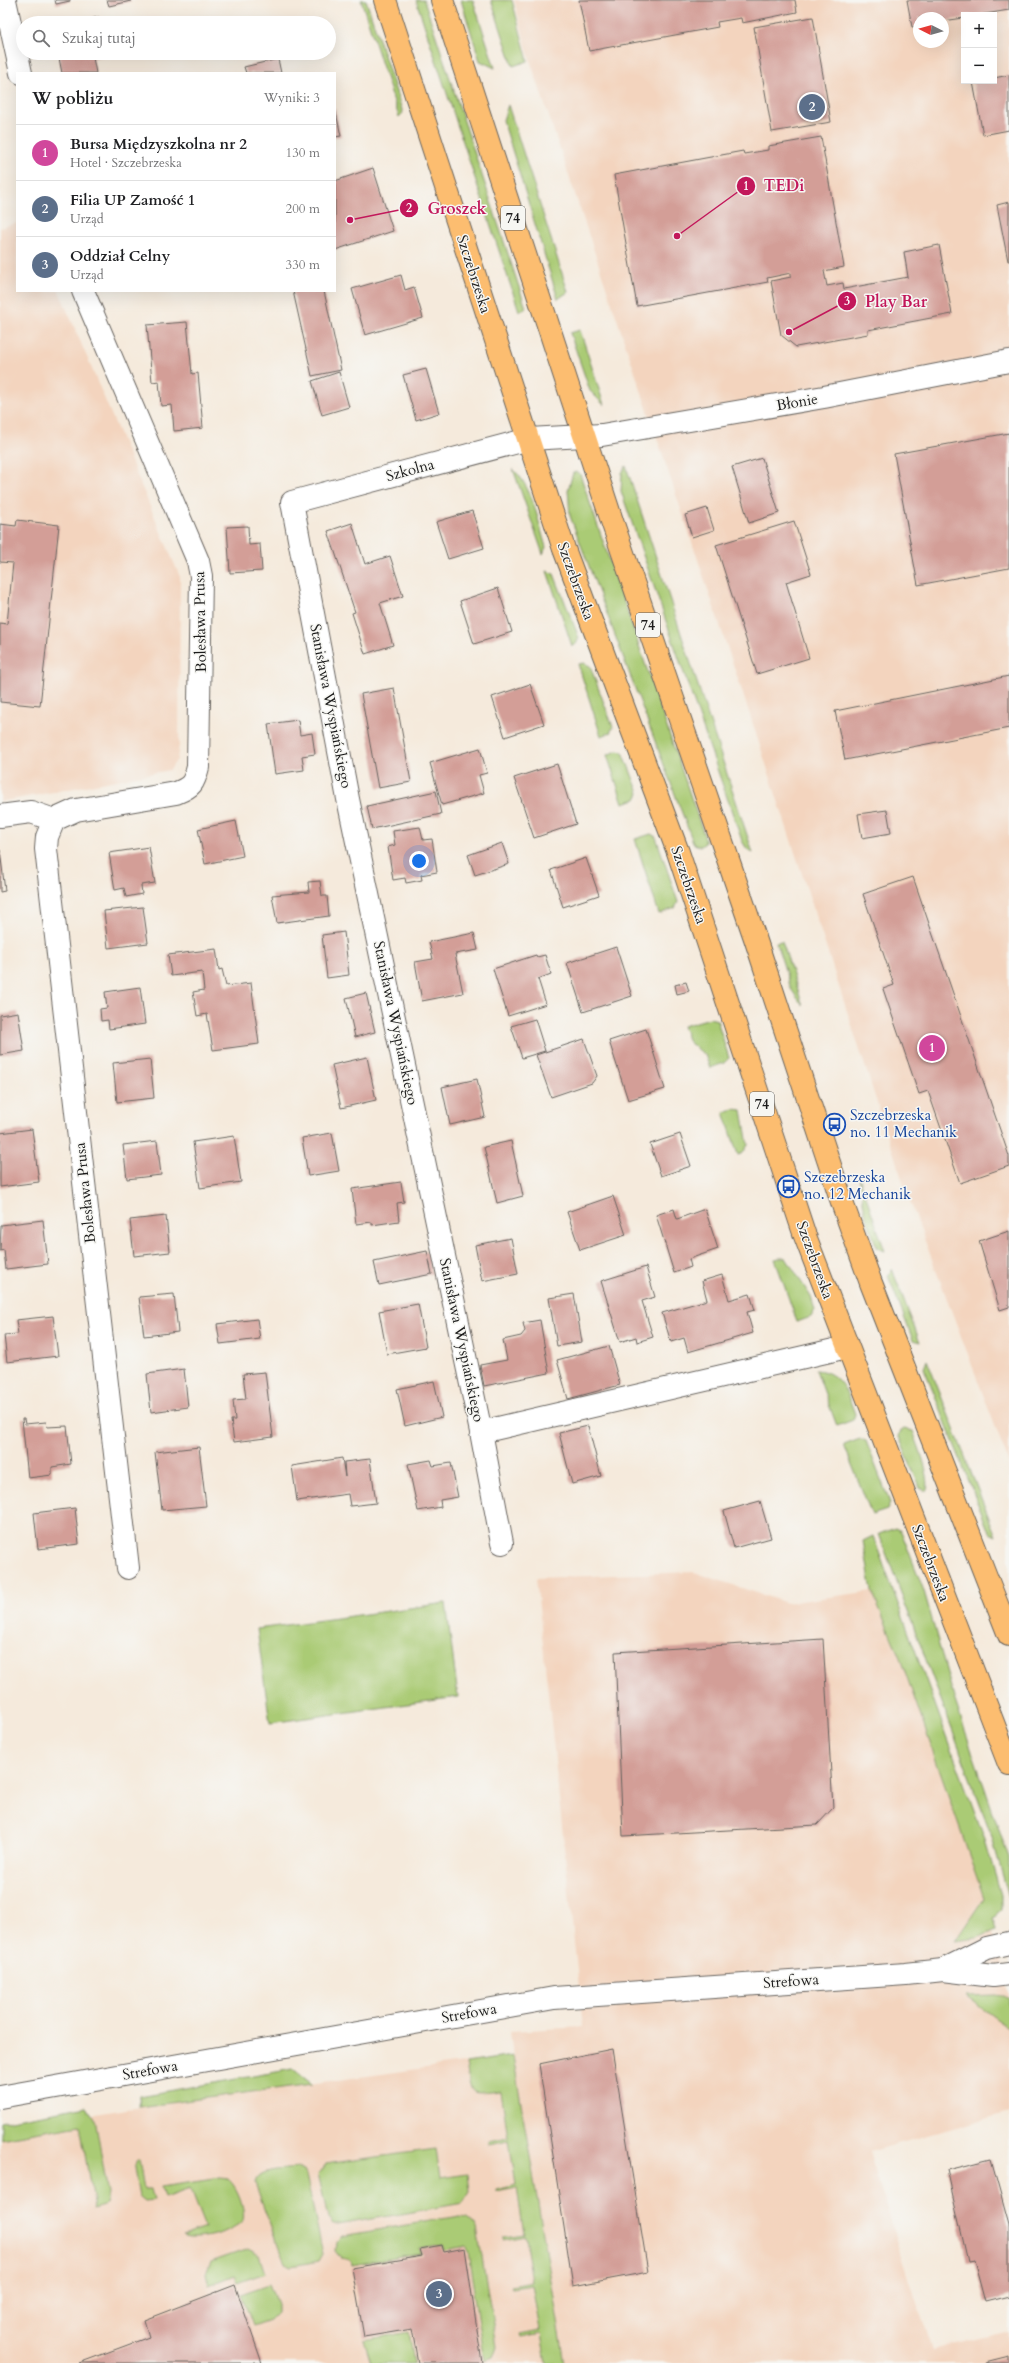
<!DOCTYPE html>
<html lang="pl">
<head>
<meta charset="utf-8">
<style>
	:root { --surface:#fff; --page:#f2f2f2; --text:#202124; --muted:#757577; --line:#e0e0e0; --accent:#d93025 }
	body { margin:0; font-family:Cardo,serif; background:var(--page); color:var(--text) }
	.controls { position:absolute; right:12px; top:12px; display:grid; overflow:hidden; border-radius:0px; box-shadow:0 4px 16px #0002 }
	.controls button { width:36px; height:36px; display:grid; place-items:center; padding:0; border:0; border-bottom:1px solid var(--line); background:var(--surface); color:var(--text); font:20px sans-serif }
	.compass { position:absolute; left:913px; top:12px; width:36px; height:36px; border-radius:50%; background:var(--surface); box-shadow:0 4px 16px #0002; rotate:276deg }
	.you { position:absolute; left:419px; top:861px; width:14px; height:14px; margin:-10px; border:3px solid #fff; border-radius:50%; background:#1a73e8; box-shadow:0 0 0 6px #1a73e833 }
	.badge { display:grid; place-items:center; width:26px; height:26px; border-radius:50%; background:var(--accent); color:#fff; font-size:13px; font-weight:700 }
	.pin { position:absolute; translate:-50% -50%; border:2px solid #fff; box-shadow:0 1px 4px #0006 }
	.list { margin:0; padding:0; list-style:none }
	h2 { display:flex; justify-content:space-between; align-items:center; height:52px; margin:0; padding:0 16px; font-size:17px }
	h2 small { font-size:13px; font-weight:400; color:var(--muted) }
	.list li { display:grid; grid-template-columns:26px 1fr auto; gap:12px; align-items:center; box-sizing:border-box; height:56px; padding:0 16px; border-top:1px solid var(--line) }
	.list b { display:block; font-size:15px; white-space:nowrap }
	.list p { margin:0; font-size:13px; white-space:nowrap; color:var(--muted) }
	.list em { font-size:13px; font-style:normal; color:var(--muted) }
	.icon { flex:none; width:22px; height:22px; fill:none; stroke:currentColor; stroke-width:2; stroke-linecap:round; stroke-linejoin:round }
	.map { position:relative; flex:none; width:1009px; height:2363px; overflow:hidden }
	.search { position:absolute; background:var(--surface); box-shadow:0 4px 16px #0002; left:16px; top:16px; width:320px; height:44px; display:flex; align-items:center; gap:10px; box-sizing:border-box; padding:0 14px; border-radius:22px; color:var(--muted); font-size:15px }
	.panel { position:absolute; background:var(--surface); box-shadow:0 4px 16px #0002; left:16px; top:72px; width:320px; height:220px; border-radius:0px }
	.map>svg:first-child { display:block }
	.built { fill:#f3d4be; fill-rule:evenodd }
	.green { fill:#aacb74; stroke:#637448 }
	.building { fill:#d39e97 }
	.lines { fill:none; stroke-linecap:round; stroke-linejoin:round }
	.minor-casing { stroke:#68645f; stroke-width:24 }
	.tertiary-casing { stroke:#68645f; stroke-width:24 }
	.primary-casing { stroke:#68645f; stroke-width:24 }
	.minor { stroke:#fff; stroke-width:22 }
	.tertiary { stroke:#fff; stroke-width:22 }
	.primary { stroke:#fcbd6f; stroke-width:22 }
	.labels { text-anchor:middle; stroke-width:3; stroke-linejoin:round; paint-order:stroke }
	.shield { fill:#f6f6f2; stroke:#5d5d5c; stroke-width:1 }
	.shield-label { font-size:14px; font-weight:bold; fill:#1c1c1c }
	.street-label { font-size:15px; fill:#1c1c1c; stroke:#f6f6f2 }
	.transit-label { font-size:15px; fill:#164399; stroke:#f6f6f2; text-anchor:start }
	.leader { fill:none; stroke:#c2185b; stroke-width:1.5 }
	.callout-dot { fill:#c2185b; stroke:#f6f6f2; stroke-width:1.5 }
	.mark-label { font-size:12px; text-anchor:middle; font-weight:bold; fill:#fff }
	.callout-label { font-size:16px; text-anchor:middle; font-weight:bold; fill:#c2185b; stroke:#f6f6f2; stroke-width:3; stroke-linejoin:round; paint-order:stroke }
</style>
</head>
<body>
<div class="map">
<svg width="1009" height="2363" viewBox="0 0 1009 2363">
	<rect width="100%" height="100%" fill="#f6f6f2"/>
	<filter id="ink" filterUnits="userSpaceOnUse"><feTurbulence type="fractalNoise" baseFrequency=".025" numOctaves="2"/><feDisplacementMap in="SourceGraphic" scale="8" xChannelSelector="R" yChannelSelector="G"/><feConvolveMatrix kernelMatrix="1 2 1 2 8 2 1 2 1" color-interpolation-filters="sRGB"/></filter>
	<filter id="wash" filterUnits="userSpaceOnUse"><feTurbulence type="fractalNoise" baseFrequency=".012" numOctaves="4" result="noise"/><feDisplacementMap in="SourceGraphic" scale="16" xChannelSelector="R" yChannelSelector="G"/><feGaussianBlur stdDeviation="0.9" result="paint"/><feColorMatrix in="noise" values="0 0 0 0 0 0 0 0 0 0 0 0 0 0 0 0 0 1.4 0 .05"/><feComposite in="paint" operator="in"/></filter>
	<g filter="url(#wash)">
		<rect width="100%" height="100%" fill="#f5eadc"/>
		<g class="built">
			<path d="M 514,0 L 1009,0 L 1009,1463 L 905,1188 L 745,700 L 530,60 ZM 964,15 L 994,15 L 994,81 L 964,81 ZM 919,18 L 943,18 L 943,42 L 919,42 Z"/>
			<polygon points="17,223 17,291 59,291 180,577 179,745 177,759 170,770 0,802 0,228"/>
			<polygon points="694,1572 787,1603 872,1591 901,1660 981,1886 1009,1993 1009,2112 869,2152 932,2350 1009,2331 1009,2363 0,2363 0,2130 120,2110 513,2056 510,2031 583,2027 536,1578"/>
		</g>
		<g class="green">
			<polygon points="361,0 366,0 403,113 399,117"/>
			<polygon points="416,0 424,0 526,308 519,311"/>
			<polygon points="461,0 473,0 495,68 480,61"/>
			<polygon points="491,0 512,0 528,61 513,66"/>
			<polygon points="508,105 568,292 558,299 503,120"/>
			<polygon points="580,330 604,405 590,391 570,333"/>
			<polygon points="626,466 753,853 747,849 742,841 621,491 622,473"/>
			<path d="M 513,469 C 533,487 538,522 546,547 L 543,554 Z"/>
			<polygon points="577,472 580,474 705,838 705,843 701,846 696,846 693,842 570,516 568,490 573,473"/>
			<polygon points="547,571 554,574 579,638 576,644 572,646"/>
			<polygon points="584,663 590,666 613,727 610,733 601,736 578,664"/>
			<polygon points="617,751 623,752 639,793 636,799 623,803 607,755"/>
			<polygon points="651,834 656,837 678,902 675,908 659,914 635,839"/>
			<polygon points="782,941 803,1006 791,989 776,942"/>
			<polygon points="710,1018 717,1020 729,1058 724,1063 710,1068 705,1055 689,1042 683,1026"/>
			<polygon points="734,1109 742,1110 748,1145 743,1153 738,1155 724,1112"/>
			<polygon points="859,1176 885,1251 877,1248 865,1213"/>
			<polygon points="780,1258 786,1258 811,1297 815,1310 811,1317 797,1322 775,1259"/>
			<polygon points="892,1269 920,1342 913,1340 888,1276"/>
			<polygon points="927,1360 996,1536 990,1533 987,1527 924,1368"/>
			<path d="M 816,1370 C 841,1372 847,1393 855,1414 L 853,1420 L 837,1426 Z"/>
			<path d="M 904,1429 L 913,1431 C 917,1442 933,1482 926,1491 L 920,1488 L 899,1437 L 900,1432 Z"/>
			<polygon points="860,1439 866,1441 890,1503 887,1510 872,1515 844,1445"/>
			<polygon points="895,1528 901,1531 924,1591 954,1698 1009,1859 1009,1898 991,1834 879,1534"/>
			<polygon points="873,1536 985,1840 1001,1895 1001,1910 993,1917 996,1929 977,1938 955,1941 984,1898 901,1660 872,1591 863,1541"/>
			<polygon points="446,1603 458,1697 270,1723 257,1629"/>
			<polygon points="996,1995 1009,1997 1009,2028 965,1996"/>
			<path d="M 513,2056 L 565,2363 L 546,2363 L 541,2333 L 521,2337 L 520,2334 L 540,2330 L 532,2285 L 512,2288 L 511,2286 L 532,2282 L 525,2236 L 504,2240 L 504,2237 L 524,2234 L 517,2188 L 496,2192 L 496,2190 L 516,2185 L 509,2140 L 488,2144 L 488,2141 L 508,2137 L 501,2091 C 467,2094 472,2098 466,2063 Z"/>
			<polygon points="293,2069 312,2084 139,2107 140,2096"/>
			<polygon points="86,2106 95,2119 108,2194 106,2204 94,2208 80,2125 0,2139 0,2122"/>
			<polygon points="436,2149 440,2178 468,2174 470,2192 463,2203 338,2225 333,2225 328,2219 318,2174 325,2164"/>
			<polygon points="137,2160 139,2160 144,2189 151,2189 154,2201 145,2202 139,2197 134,2169"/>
			<path d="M 297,2168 L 304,2171 L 306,2175 L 323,2254 L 319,2261 L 291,2266 L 287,2264 L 281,2254 L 255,2183 C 258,2168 284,2170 297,2168 Z"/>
			<path d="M 220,2178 L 228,2179 C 237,2186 246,2209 243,2221 C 235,2231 195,2243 183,2236 L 205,2228 L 190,2189 L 164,2198 L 161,2187 Z"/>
			<polygon points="459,2216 468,2217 477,2227 497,2347 493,2358 485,2361 467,2246 445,2250 443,2244 419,2248 420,2254 352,2265 350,2260 341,2258 335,2251 336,2242 342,2236"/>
			<polygon points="248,2249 259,2255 265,2273 237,2283 234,2275 209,2285 206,2273 211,2262"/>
			<polygon points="269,2284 277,2304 277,2313 270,2320 253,2326 241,2294"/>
			<polygon points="409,2332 414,2363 371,2363 364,2340"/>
		</g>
		<g id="blocks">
			<g class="building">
				<polygon points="55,0 70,0 70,1 56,4"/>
				<polygon points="107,0 131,0 131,1 109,6"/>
				<polygon points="579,0 795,0 797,12 742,23 741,18 717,22 718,27 589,51"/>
				<polygon points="907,0 1009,0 1009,10 979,15 964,15 964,18 943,21 943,18 919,18 919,26 912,27"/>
				<polygon points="99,17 100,23 76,23 76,22"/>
				<polygon points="813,17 831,122 772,132 754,27"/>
				<polygon points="58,53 107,53 107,55 93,58 96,73 62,73"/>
				<polygon points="278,59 281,73 246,73 244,67"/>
				<polygon points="1009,75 1009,130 983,135 973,82 994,81 994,78"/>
				<polygon points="335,108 341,136 335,137"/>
				<polygon points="821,137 844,267 824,271 827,286 843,283 844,289 908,277 904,252 939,245 952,314 868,330 868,334 796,347 781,335 771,281 791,277 791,273 767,278 768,282 637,306 614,175 743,151 744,154 768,150 768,146"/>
				<polygon points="373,168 393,231 335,250 335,181"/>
				<polygon points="1009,202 1009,261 1008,261 997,205"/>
				<polygon points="401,275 405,290 414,287 423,318 365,335 352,289"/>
				<polygon points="293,291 324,291 341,370 312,376"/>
				<polygon points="187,322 192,374 198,373 203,428 174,431 172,405 161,406 159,381 152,382 147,325"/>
				<polygon points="426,369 439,413 416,420 403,375"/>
				<polygon points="339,372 349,407 322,415 312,381"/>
				<polygon points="1009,433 1009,568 918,585 894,454"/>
				<polygon points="762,458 779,513 749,523 732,467"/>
				<polygon points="707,508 714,530 692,537 685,515"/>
				<polygon points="472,511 484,548 448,559 436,522"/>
				<polygon points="17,520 59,525 40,706 0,702 0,623 7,624 13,563 0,562 0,524 16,526"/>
				<polygon points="794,521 811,574 786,582 809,658 757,674 716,545"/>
				<polygon points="352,523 365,564 390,556 403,596 380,603 393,645 365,654 352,613 355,612 328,531"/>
				<polygon points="248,526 249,545 260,544 262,571 230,573 227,527"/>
				<polygon points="498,588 512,632 474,644 460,601"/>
				<polygon points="1009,676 1009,728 845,760 835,711"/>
				<polygon points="530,684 544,724 505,737 492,697"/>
				<polygon points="394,688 411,782 378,788 361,694"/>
				<polygon points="298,720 300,735 312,733 315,754 302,756 304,770 275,774 268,724"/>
				<polygon points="480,748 487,773 479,775 484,793 442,805 430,763"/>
				<polygon points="557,764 576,824 534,838 514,778"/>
				<polygon points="436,791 441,814 372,829 367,806"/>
				<polygon points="887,810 891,833 862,838 858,814"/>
				<polygon points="236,821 243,856 205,864 198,829"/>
				<polygon points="420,827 423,840 432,839 437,872 421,875 422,880 406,883 405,878 393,880 388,847 395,845 393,831"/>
				<polygon points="502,843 509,864 475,875 468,855"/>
				<polygon points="149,847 155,883 141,885 142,894 126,897 124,888 115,890 109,853"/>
				<polygon points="0,850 5,891 0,892"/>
				<polygon points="586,858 599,895 563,907 551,870"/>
				<polygon points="913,877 1009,1156 1009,1166 960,1183 928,1091 919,1094 883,989 894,985 863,894"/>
				<polygon points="320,881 322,896 327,896 329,916 277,923 272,895 309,892 308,882"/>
				<polygon points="143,907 148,943 108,948 104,911"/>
				<polygon points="344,932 349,975 327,978 322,935"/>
				<polygon points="474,933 478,950 455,954 463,993 422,1001 415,962 433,959 429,942"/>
				<polygon points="616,947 632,996 583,1012 567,963"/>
				<polygon points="216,949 219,970 222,969 226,986 251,983 259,1044 213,1050 207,1014 197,1016 193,992 204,990 202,972 171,976 168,955"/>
				<polygon points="536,955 537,957 545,955 551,974 538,979 546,1004 508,1016 493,969"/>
				<polygon points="686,982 689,991 677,994 675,985"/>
				<polygon points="140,987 145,1024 109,1029 108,1020 101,1021 100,1009 107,1008 105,992"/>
				<polygon points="366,993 375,1032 355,1037 346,998"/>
				<polygon points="18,1012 24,1051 0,1055 0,1015"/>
				<polygon points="535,1019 545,1051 522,1058 511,1026"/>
				<polygon points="646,1029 665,1089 628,1100 609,1041"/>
				<polygon points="584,1039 597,1076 592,1083 551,1097 536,1055"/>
				<polygon points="367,1057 376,1100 341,1108 332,1065"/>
				<polygon points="150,1059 154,1098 117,1102 113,1063"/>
				<polygon points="477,1079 485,1117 450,1125 442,1087"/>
				<polygon points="32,1129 39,1182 0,1187 0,1133"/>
				<polygon points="332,1133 339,1171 308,1176 302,1138"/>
				<polygon points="680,1134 691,1166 661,1176 650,1144"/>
				<polygon points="234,1136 241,1182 200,1188 193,1142"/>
				<polygon points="157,1141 161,1175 127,1179 123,1145"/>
				<polygon points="511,1141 523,1196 497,1203 484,1147"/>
				<polygon points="401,1182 404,1202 397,1203 399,1221 372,1225 372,1222 356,1224 352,1189"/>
				<polygon points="613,1196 626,1235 580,1250 567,1212"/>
				<polygon points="674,1209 677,1219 705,1209 718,1249 689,1259 691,1267 674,1273 656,1215"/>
				<polygon points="166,1216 170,1252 134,1256 130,1220"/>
				<polygon points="43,1220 48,1264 6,1269 4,1250 0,1251 1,1225"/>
				<polygon points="1009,1231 1009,1307 1000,1310 979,1241"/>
				<polygon points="511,1238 518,1274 482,1281 475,1245"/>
				<polygon points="427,1251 432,1274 379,1285 374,1262"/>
				<polygon points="646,1267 655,1297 642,1301 653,1337 637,1342 636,1337 620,1342 601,1281"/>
				<polygon points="722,1275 729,1300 750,1294 755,1310 747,1312 753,1333 688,1352 684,1338 671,1342 662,1313 707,1300 702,1281"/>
				<polygon points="174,1294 178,1332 144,1336 139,1297"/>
				<polygon points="574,1294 582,1342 557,1346 549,1298"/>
				<polygon points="418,1304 426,1347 387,1354 379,1311"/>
				<polygon points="53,1316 58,1356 7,1362 4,1335 18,1334 16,1320"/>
				<polygon points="257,1319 260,1339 220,1344 217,1324"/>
				<polygon points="540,1320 549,1373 484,1386 480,1365 507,1360 503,1340 521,1336 525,1331 523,1323"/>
				<polygon points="609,1346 620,1385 568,1399 557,1360"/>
				<polygon points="184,1369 188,1407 151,1412 147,1374"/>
				<polygon points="265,1372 273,1437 234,1442 231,1420 235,1420 233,1400 246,1399 243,1374"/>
				<polygon points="434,1381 442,1417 405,1426 397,1389"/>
				<polygon points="22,1419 24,1419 25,1424 46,1422 47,1427 67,1426 71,1464 52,1467 52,1475 28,1478"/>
				<polygon points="588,1426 601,1476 572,1484 559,1433"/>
				<polygon points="199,1447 206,1506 162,1510 155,1452"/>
				<polygon points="342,1458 345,1477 344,1462 370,1459 376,1503 350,1506 348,1494 297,1501 292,1466"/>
				<polygon points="431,1460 433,1466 451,1463 458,1497 440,1500 441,1507 418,1511 408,1464"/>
				<polygon points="760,1501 771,1538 734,1548 724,1511"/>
				<polygon points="75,1508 79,1544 38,1549 34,1513"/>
				<polygon points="823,1639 833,1808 817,1825 623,1836 615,1652"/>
				<polygon points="612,2049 648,2272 573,2286 539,2064"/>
				<polygon points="991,2159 1009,2224 1009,2296 985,2302 974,2261 968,2262 947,2170"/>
				<polygon points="442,2245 444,2252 465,2248 482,2363 418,2363 412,2329 364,2337 352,2268 422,2256 420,2249"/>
				<polygon points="235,2285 262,2363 79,2363 149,2337 144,2320"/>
				<polygon points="1009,2356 1009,2363 985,2363 985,2362"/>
			</g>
		</g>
	</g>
	<g filter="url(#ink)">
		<use href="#blocks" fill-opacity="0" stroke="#68645f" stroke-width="1"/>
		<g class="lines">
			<defs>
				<g id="minor">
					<polyline points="5,0 21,73"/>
					<path d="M 0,816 L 31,812 L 54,820 L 76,810 L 176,793 C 192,787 194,783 198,767 L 201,576 L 198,561 L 83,291"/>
					<polyline points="54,820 47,837 46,849 128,1568"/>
					<polyline points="481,1432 847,1347"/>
					<polyline points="502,1543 481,1432 348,799 292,502 529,439"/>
					<polyline points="943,1970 987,1948 1009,1943"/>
					<polyline points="0,2097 554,1998 906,1974 943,1970 993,1976 1009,1974"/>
				</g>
				<polyline id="tertiary" points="529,439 602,435 631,430 824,397 1009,361"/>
				<g id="primary">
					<polyline points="385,0 564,549 678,852 805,1236 1009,1764"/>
					<polyline points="442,0 613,524 755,938 844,1208 871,1283 1009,1635"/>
				</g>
			</defs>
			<use href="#minor" class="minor-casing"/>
			<use href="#tertiary" class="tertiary-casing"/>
			<use href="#primary" class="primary-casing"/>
			<use href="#minor" class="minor"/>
			<use href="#tertiary" class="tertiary"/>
			<use href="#primary" class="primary"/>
		</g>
	</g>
	<defs>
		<symbol id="bus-ring" viewBox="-11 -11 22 22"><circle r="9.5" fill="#f6f6f2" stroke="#1a4fb4" stroke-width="1.5"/><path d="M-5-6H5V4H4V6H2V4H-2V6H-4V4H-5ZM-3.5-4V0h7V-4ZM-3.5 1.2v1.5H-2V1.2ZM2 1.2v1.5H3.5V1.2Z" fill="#1a4fb4"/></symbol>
	</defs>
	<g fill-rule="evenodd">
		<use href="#bus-ring" x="822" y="1112" width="25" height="25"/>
		<use href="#bus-ring" x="776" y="1174" width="25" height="25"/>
	</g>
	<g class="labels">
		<g class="shield">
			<rect x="501" y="206" width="24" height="24" rx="3"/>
			<rect x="636" y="613" width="24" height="24" rx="3"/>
			<rect x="750" y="1092" width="24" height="24" rx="3"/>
		</g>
		<g class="shield-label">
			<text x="513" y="223">74</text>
			<text x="648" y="630">74</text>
			<text x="762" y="1109">74</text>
		</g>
		<g class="street-label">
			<text transform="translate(474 274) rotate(72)" y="5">Szczebrzeska</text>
			<text transform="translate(797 402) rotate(-10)" y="5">Błonie</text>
			<text transform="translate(410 470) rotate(-15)" y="5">Szkolna</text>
			<text transform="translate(576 581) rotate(70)" y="5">Szczebrzeska</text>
			<text transform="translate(200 622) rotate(-91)" y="5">Bolesława Prusa</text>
			<text transform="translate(331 706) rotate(79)" y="5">Stanisława Wyspiańskiego</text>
			<text transform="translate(689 885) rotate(71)" y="5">Szczebrzeska</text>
			<text transform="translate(396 1023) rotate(78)" y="5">Stanisława Wyspiańskiego</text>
			<text transform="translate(85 1193) rotate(-96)" y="5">Bolesława Prusa</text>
			<text transform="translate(815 1260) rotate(70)" y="5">Szczebrzeska</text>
			<text transform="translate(462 1340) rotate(78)" y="5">Stanisława Wyspiańskiego</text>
			<text transform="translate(931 1563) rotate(69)" y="5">Szczebrzeska</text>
			<text transform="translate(791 1981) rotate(-4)" y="5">Strefowa</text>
			<text transform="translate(469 2013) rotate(-10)" y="5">Strefowa</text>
			<text transform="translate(150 2070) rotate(-10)" y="5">Strefowa</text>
		</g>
		<g class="transit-label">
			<text x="850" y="1120">Szczebrzeska<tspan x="850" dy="17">no. 11 Mechanik</tspan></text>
			<text x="804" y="1182">Szczebrzeska<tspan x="804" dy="17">no. 12 Mechanik</tspan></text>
		</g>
	</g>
	<path class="leader" d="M677 236L746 186M350 220L409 208M789 332L847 301"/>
	<g class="callout-dot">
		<circle cx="677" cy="236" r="4"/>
		<circle cx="350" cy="220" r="4"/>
		<circle cx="789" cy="332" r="4"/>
		<circle cx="746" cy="186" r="10"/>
		<circle cx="409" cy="208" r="10"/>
		<circle cx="847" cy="301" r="10"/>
	</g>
	<g class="mark-label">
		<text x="746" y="190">1</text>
		<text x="409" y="212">2</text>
		<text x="847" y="305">3</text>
	</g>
	<g class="callout-label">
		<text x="784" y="191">TEDi</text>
		<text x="457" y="214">Groszek</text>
		<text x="896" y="307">Play Bar</text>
	</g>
</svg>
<div class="controls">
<button>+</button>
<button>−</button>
</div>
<svg class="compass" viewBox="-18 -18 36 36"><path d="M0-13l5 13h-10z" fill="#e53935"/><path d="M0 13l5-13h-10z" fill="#757577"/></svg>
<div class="you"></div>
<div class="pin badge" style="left:932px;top:1048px;background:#d1479c">1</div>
<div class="pin badge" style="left:812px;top:107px;background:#5c6f8a">2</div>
<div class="pin badge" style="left:439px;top:2294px;background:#5c6f8a">3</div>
<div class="search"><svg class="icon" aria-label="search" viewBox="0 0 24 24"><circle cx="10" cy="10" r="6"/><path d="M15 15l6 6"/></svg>Szukaj tutaj</div>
<section class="panel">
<h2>W pobliżu<small>Wyniki: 3</small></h2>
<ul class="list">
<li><span class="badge" style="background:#d1479c">1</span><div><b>Bursa Międzyszkolna nr 2</b><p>Hotel · Szczebrzeska</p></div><em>130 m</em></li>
<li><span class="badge" style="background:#5c6f8a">2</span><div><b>Filia UP Zamość 1</b><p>Urząd</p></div><em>200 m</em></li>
<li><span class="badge" style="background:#5c6f8a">3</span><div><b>Oddział Celny</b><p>Urząd</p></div><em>330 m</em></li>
</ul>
</section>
</div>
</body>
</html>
